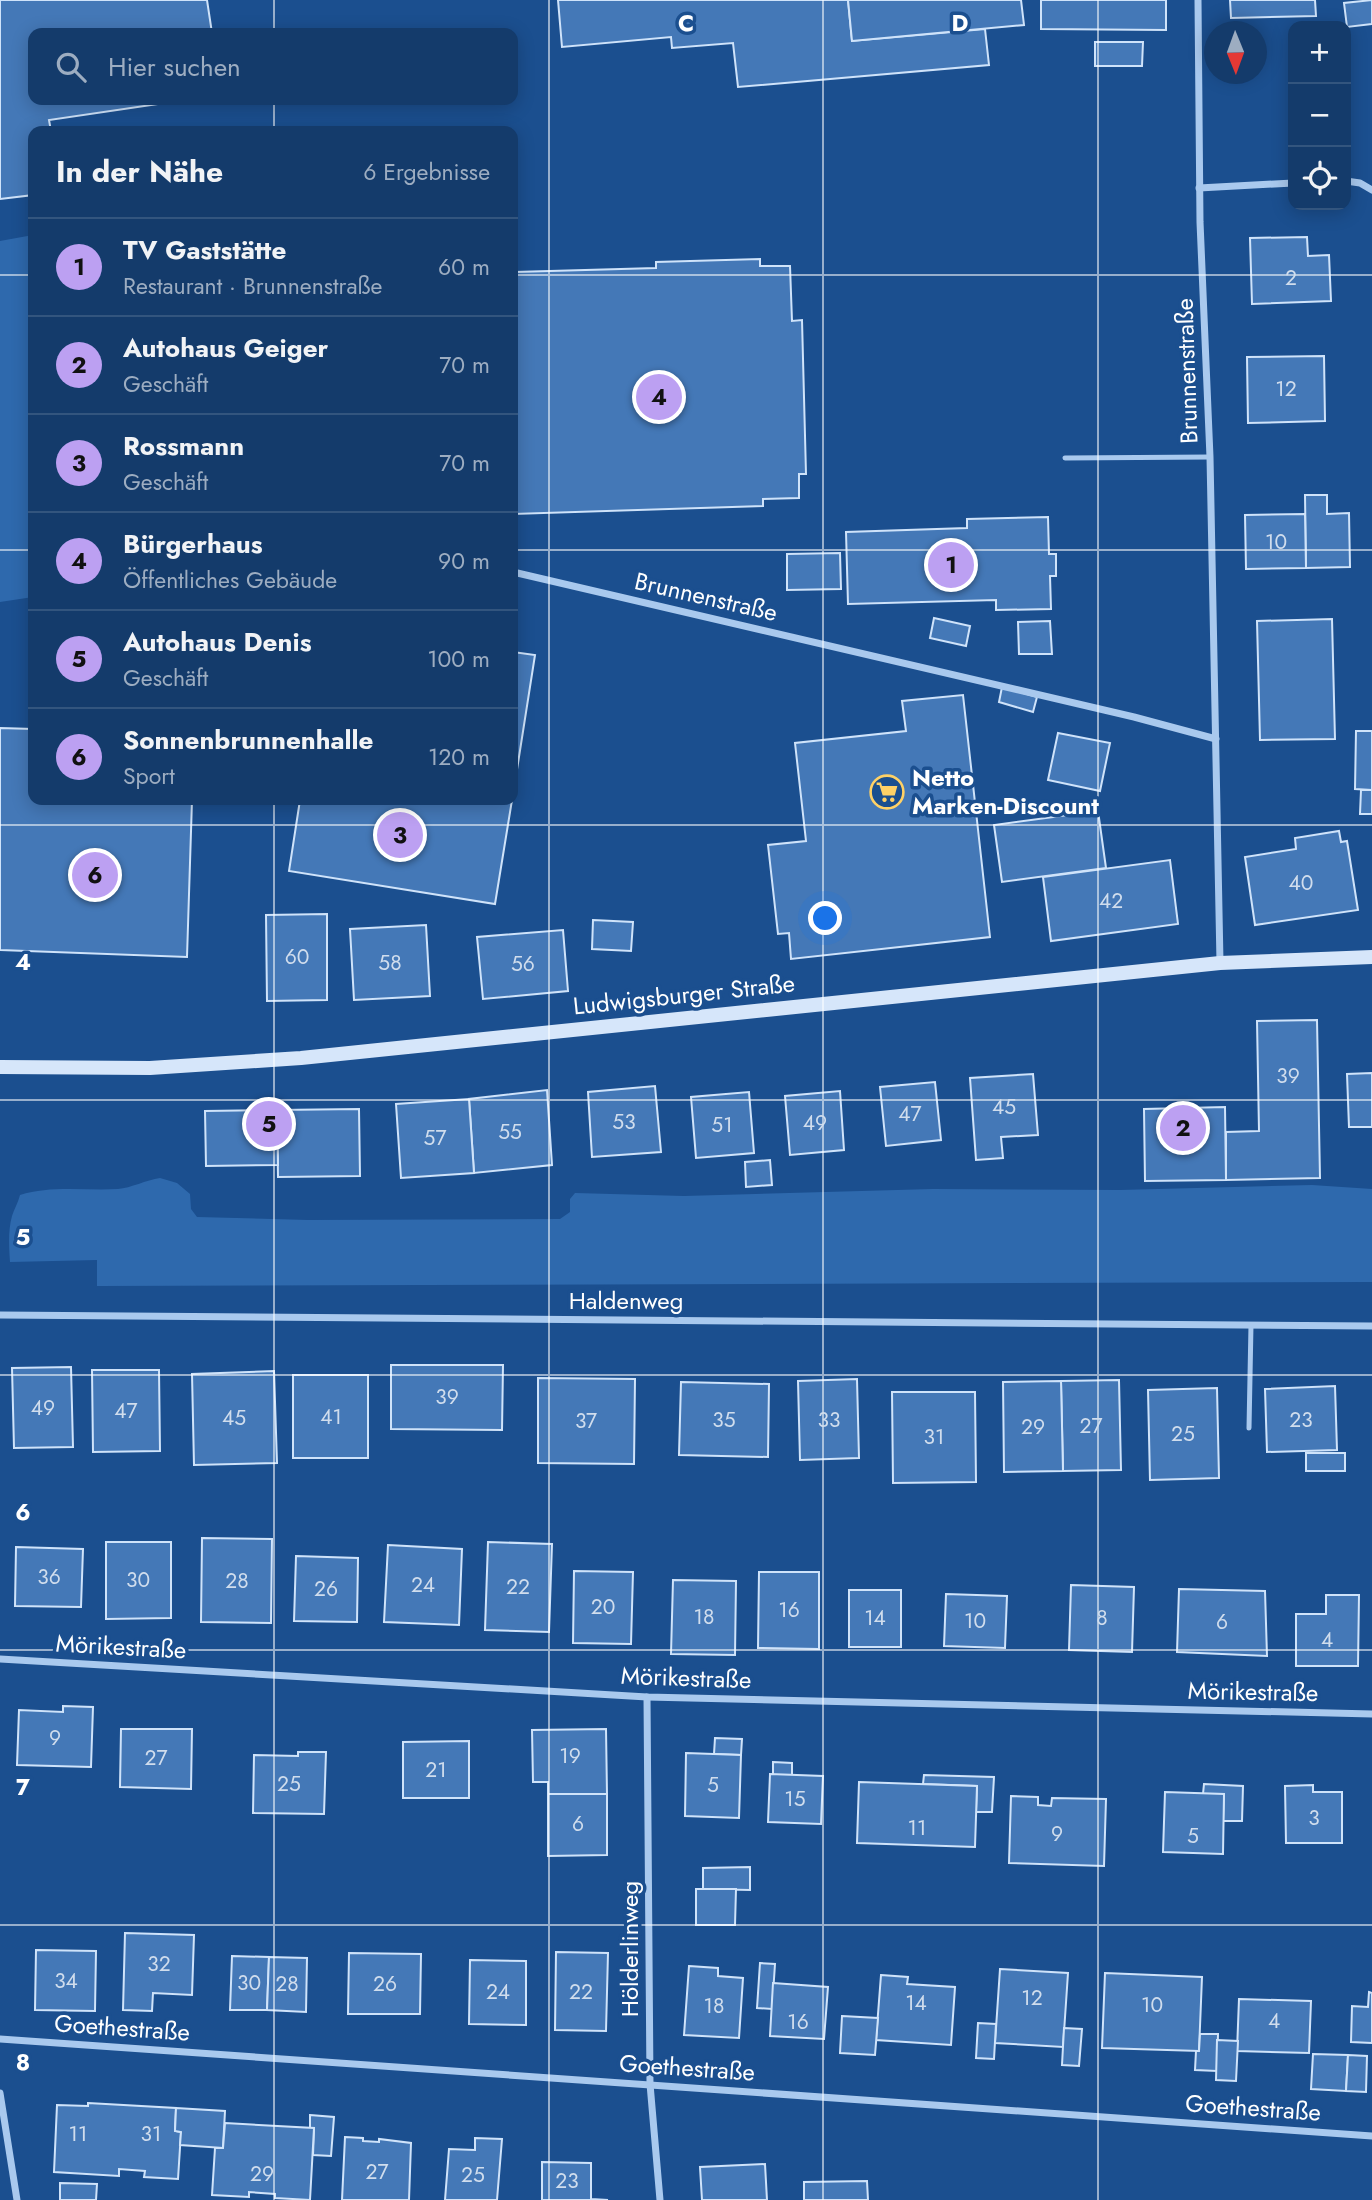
<!DOCTYPE html>
<html lang="de">
<head>
<meta charset="utf-8">
<style>
	:root { --surface:#143b6b; --page:#1d4271; --text:#f1f3f6; --muted:#9dadc1; --line:#33557e; --accent:#bca0f2 }
	body { margin:0; font-family:Jost,sans-serif; background:var(--page); color:var(--text) }
	.controls { position:absolute; right:21px; top:21px; display:grid; overflow:hidden; border-radius:14px; box-shadow:0 4px 18px #0003 }
	.controls button { width:63px; height:63px; display:grid; place-items:center; padding:0; border:0; border-bottom:2px solid var(--line); background:var(--surface); color:var(--text); font:35px sans-serif }
	.compass { position:absolute; left:1204px; top:21px; width:63px; height:63px; border-radius:50%; background:var(--surface); box-shadow:0 4px 18px #0003; rotate:179deg }
	.you { position:absolute; left:826px; top:919px; width:24px; height:24px; margin:-18px; border:5px solid #fff; border-radius:50%; background:#1a73e8; box-shadow:0 0 0 10px #1a73e833 }
	.badge { display:grid; place-items:center; width:46px; height:46px; border-radius:50%; background:var(--accent); color:#111; font-size:23px; font-weight:700 }
	.pin { position:absolute; translate:-50% -50%; border:4px solid #fff; box-shadow:0 2px 7px #0006 }
	.list { margin:0; padding:0; list-style:none }
	h2 { display:flex; justify-content:space-between; align-items:center; height:91px; margin:0; padding:0 28px; font-size:30px }
	h2 small { font-size:23px; font-weight:400; color:var(--muted) }
	.list li { display:grid; grid-template-columns:46px 1fr auto; gap:21px; align-items:center; box-sizing:border-box; height:98px; padding:0 28px; border-top:2px solid var(--line) }
	.list b { display:block; font-size:26px; white-space:nowrap }
	.list p { margin:0; font-size:23px; white-space:nowrap; color:var(--muted) }
	.list em { font-size:23px; font-style:normal; color:var(--muted) }
	.icon { flex:none; width:38px; height:38px; fill:none; stroke:currentColor; stroke-width:2; stroke-linecap:round; stroke-linejoin:round }
	.map { position:relative; flex:none; width:1372px; height:2200px; overflow:hidden }
	.search { position:absolute; background:var(--surface); box-shadow:0 4px 18px #0003; left:28px; top:28px; width:490px; height:77px; display:flex; align-items:center; gap:18px; box-sizing:border-box; padding:0 24px; border-radius:14px; color:var(--muted); font-size:26px }
	.panel { position:absolute; background:var(--surface); box-shadow:0 4px 18px #0003; left:28px; top:126px; width:490px; height:679px; border-radius:14px }
	.map>svg:first-child { display:block }
	.green { fill:#2e69ad }
	.building { fill:#4478b7; stroke:#cfe3fa; stroke-width:2 }
	.lines { fill:none; stroke-linecap:round; stroke-linejoin:round }
	.lane { stroke:#a9c9ee; stroke-width:5 }
	.street { stroke:#a9c9ee; stroke-width:7 }
	.secondary { stroke:#d6e6fa; stroke-width:14 }
	.grid { fill:none; stroke:#fff; stroke-width:2; stroke-opacity:0.55 }
	.labels { text-anchor:middle; stroke-width:7; stroke-linejoin:round; paint-order:stroke }
	.number-label { font-size:21px; fill:#d0dded }
	.street-label { font-size:24px; fill:#fff; stroke:#1b4f8f }
	.poi-label { font-size:24px; font-weight:bold; fill:#fff; stroke:#1b4f8f; text-anchor:start }
	.grid-label { font-size:23px; text-anchor:middle; font-weight:bold; fill:#fff; stroke:#1b4f8f; stroke-width:7; stroke-linejoin:round; paint-order:stroke }
</style>
</head>
<body>
<div class="map">
<svg width="1372" height="2200" viewBox="0 0 1372 2200">
	<rect width="100%" height="100%" fill="#1b4f8f"/>
	<g class="green">
		<polygon points="33,235 33,597 0,602 0,241"/>
		<path d="M 160,1178 L 177,1183 L 190,1194 L 191,1209 L 197,1217 L 308,1220 L 560,1219 L 570,1212 L 570,1199 L 575,1193 L 684,1196 L 933,1189 L 1120,1190 L 1312,1185 L 1372,1189 L 1372,1282 L 97,1286 L 97,1260 L 10,1262 C 9,1247 8,1230 12,1216 C 14,1209 18,1203 20,1195 C 51,1185 86,1191 118,1189 C 131,1188 146,1180 160,1178 Z"/>
	</g>
	<g class="building">
		<polygon points="0,0 207,0 212,33 33,33 33,100 185,100 49,120 51,131 33,131 33,195 0,199"/>
		<polygon points="558,0 848,0 852,41 985,29 989,65 738,87 733,43 672,48 671,37 562,47"/>
		<polygon points="848,0 1021,0 1024,25 852,41"/>
		<polygon points="1041,0 1166,0 1166,30 1041,29"/>
		<polygon points="1230,0 1315,0 1316,16 1231,18"/>
		<polygon points="1372,0 1372,24 1347,27 1344,3"/>
		<polygon points="1095,42 1143,42 1142,66 1095,66"/>
		<polygon points="1307,237 1308,256 1329,255 1331,301 1252,304 1250,238"/>
		<polygon points="760,259 760,266 790,266 792,321 802,320 806,474 799,474 799,498 763,499 763,506 513,514 513,314 516,314 515,272 656,268 656,262"/>
		<polygon points="1324,356 1325,421 1248,423 1247,357"/>
		<polygon points="1305,495 1327,495 1327,514 1349,513 1350,567 1306,568"/>
		<polygon points="1305,514 1306,568 1246,569 1245,515"/>
		<polygon points="1048,517 1049,554 1056,554 1056,576 1050,576 1051,609 996,610 996,600 848,604 846,532 967,528 967,519"/>
		<polygon points="840,553 841,589 787,590 787,554"/>
		<polygon points="934,618 970,626 966,646 930,638"/>
		<polygon points="1332,619 1335,739 1260,740 1257,621"/>
		<polygon points="1050,621 1052,654 1019,654 1018,622"/>
		<polygon points="513,652 535,655 513,795"/>
		<polygon points="1002,687 1037,697 1033,712 999,702"/>
		<polygon points="963,695 990,937 791,959 789,933 778,934 768,845 806,841 795,743 906,731 902,701"/>
		<polygon points="0,728 33,729 33,800 192,800 187,957 0,950"/>
		<polygon points="1356,731 1372,731 1372,790 1355,789"/>
		<polygon points="1058,733 1110,743 1100,791 1048,780"/>
		<polygon points="1361,790 1372,790 1372,814 1360,814"/>
		<polygon points="300,800 512,800 495,904 289,871"/>
		<polygon points="1098,811 1106,868 1002,882 994,825"/>
		<polygon points="1339,831 1341,842 1347,841 1358,910 1255,925 1245,857 1296,849 1295,838"/>
		<polygon points="1170,860 1178,924 1051,941 1043,877"/>
		<polygon points="327,914 327,1000 267,1001 266,915"/>
		<polygon points="593,920 633,922 631,951 592,949"/>
		<polygon points="426,925 430,996 354,1000 350,929"/>
		<polygon points="563,930 568,991 483,999 477,937"/>
		<polygon points="1317,1020 1320,1178 1226,1180 1226,1132 1259,1131 1257,1021"/>
		<polygon points="1372,1073 1372,1127 1349,1127 1347,1074"/>
		<polygon points="1033,1074 1038,1135 1001,1137 1003,1158 976,1160 970,1078"/>
		<polygon points="935,1082 941,1140 886,1146 880,1087"/>
		<polygon points="655,1086 661,1152 592,1157 588,1092"/>
		<polygon points="547,1090 552,1165 474,1173 469,1099"/>
		<polygon points="840,1091 844,1150 790,1155 785,1096"/>
		<polygon points="749,1092 754,1153 696,1158 691,1097"/>
		<polygon points="469,1099 474,1173 401,1178 396,1104"/>
		<polygon points="1225,1107 1226,1180 1145,1181 1144,1109"/>
		<polygon points="359,1109 360,1176 278,1177 277,1110"/>
		<polygon points="277,1110 278,1165 206,1166 205,1111"/>
		<polygon points="770,1160 772,1185 746,1187 745,1162"/>
		<polygon points="391,1365 503,1365 502,1430 391,1429"/>
		<polygon points="71,1367 73,1447 14,1448 12,1368"/>
		<polygon points="92,1370 159,1370 160,1451 93,1452"/>
		<polygon points="274,1371 277,1463 194,1465 192,1374"/>
		<rect x="293" y="1375" width="75" height="83"/>
		<polygon points="538,1378 635,1379 634,1464 538,1463"/>
		<polygon points="857,1379 859,1458 800,1460 798,1381"/>
		<polygon points="1119,1380 1121,1470 1063,1471 1061,1381"/>
		<polygon points="1061,1381 1063,1471 1004,1472 1003,1382"/>
		<polygon points="681,1382 769,1384 768,1457 679,1455"/>
		<polygon points="1335,1386 1337,1450 1267,1452 1265,1389"/>
		<polygon points="1217,1388 1219,1478 1150,1480 1148,1390"/>
		<polygon points="892,1392 975,1392 976,1482 893,1483"/>
		<rect x="1306" y="1453" width="39" height="18"/>
		<polygon points="202,1538 272,1539 271,1623 201,1622"/>
		<polygon points="106,1542 171,1542 171,1618 106,1619"/>
		<polygon points="488,1542 552,1544 549,1632 485,1630"/>
		<polygon points="388,1545 462,1549 459,1625 384,1622"/>
		<polygon points="16,1547 83,1549 81,1607 15,1606"/>
		<polygon points="296,1556 358,1558 357,1622 294,1621"/>
		<polygon points="574,1571 633,1572 631,1644 573,1643"/>
		<polygon points="759,1572 819,1572 819,1649 758,1648"/>
		<polygon points="673,1580 736,1581 735,1655 671,1654"/>
		<polygon points="1071,1585 1134,1587 1132,1652 1069,1650"/>
		<polygon points="1179,1589 1265,1591 1267,1656 1177,1652"/>
		<rect x="849" y="1590" width="52" height="57"/>
		<polygon points="946,1594 1007,1596 1005,1648 944,1646"/>
		<polygon points="1326,1595 1359,1595 1358,1666 1296,1666 1296,1614 1326,1614"/>
		<polygon points="63,1706 93,1707 91,1767 17,1765 19,1710 63,1712"/>
		<polygon points="121,1729 192,1729 191,1789 120,1787"/>
		<polygon points="606,1729 607,1794 548,1794 548,1782 533,1782 532,1730"/>
		<polygon points="715,1738 742,1739 741,1755 714,1754"/>
		<polygon points="469,1741 469,1798 403,1798 403,1742"/>
		<polygon points="298,1752 326,1752 324,1814 253,1813 254,1755 298,1756"/>
		<polygon points="686,1753 741,1755 739,1818 685,1816"/>
		<polygon points="773,1762 792,1763 792,1775 773,1775"/>
		<polygon points="770,1774 823,1776 821,1824 768,1822"/>
		<polygon points="924,1775 994,1777 992,1812 976,1812 977,1786 923,1784"/>
		<polygon points="859,1782 977,1786 975,1847 857,1843"/>
		<polygon points="1204,1784 1243,1786 1242,1821 1223,1821 1224,1794 1203,1794"/>
		<polygon points="1313,1785 1313,1792 1342,1792 1342,1843 1286,1843 1285,1786"/>
		<polygon points="1165,1792 1224,1794 1223,1854 1163,1852"/>
		<polygon points="548,1794 607,1794 607,1855 548,1856"/>
		<polygon points="1011,1796 1038,1797 1038,1805 1051,1806 1052,1798 1106,1799 1104,1866 1009,1863"/>
		<polygon points="750,1867 750,1890 703,1889 703,1868"/>
		<polygon points="696,1889 736,1889 735,1925 696,1925"/>
		<polygon points="125,1933 194,1935 192,1995 153,1993 152,2011 123,2010"/>
		<polygon points="36,1950 96,1951 95,2011 35,2010"/>
		<polygon points="556,1952 608,1953 606,2031 555,2030"/>
		<polygon points="349,1953 421,1954 420,2014 348,2014"/>
		<polygon points="232,1956 269,1957 267,2010 230,2010"/>
		<polygon points="269,1957 307,1958 306,2012 267,2010"/>
		<polygon points="470,1960 526,1961 526,2025 469,2024"/>
		<polygon points="760,1963 775,1964 772,2009 757,2008"/>
		<polygon points="689,1966 718,1968 718,1976 743,1978 739,2038 684,2035"/>
		<polygon points="1000,1969 1068,1973 1063,2047 995,2043"/>
		<polygon points="1105,1973 1202,1977 1199,2051 1102,2048"/>
		<polygon points="881,1975 908,1977 907,1984 955,1987 951,2045 876,2040"/>
		<polygon points="773,1983 828,1987 824,2039 770,2036"/>
		<polygon points="1369,1992 1372,1993 1372,2043 1351,2042 1352,2006 1368,2007"/>
		<polygon points="1239,1999 1311,2001 1309,2053 1237,2051"/>
		<polygon points="842,2016 878,2018 875,2055 840,2053"/>
		<polygon points="978,2023 996,2024 994,2059 976,2058"/>
		<polygon points="1064,2028 1082,2029 1079,2066 1062,2065"/>
		<polygon points="1200,2034 1218,2034 1217,2071 1195,2070 1196,2051 1199,2051"/>
		<polygon points="1217,2040 1238,2041 1236,2081 1216,2080"/>
		<polygon points="1313,2054 1348,2055 1346,2091 1311,2089"/>
		<polygon points="1348,2055 1367,2056 1366,2092 1346,2091"/>
		<polygon points="88,2103 176,2108 175,2131 181,2132 178,2179 144,2177 145,2171 119,2169 119,2176 54,2172 57,2105 88,2106"/>
		<polygon points="176,2108 225,2111 223,2148 180,2145 181,2132 175,2131"/>
		<polygon points="310,2115 334,2117 331,2156 313,2155 314,2128 310,2128"/>
		<polygon points="225,2123 314,2128 310,2200 275,2198 275,2194 249,2192 249,2197 212,2195 215,2148 223,2148"/>
		<polygon points="345,2137 363,2138 363,2141 379,2142 379,2139 411,2143 409,2200 342,2200"/>
		<polygon points="475,2138 502,2139 497,2200 445,2200 449,2149 475,2150"/>
		<polygon points="542,2162 591,2163 591,2199 608,2200 542,2200"/>
		<polygon points="765,2164 767,2200 702,2200 700,2167"/>
		<polygon points="867,2181 868,2200 804,2200 804,2182"/>
		<polygon points="60,2183 97,2184 96,2200 60,2200"/>
	</g>
	<g class="lines">
		<g class="lane">
			<polyline points="1065,458 1210,457"/>
			<polyline points="1249,1428 1251,1325"/>
		</g>
		<g class="street">
			<polyline points="1198,0 1200,222 1210,457 1220,962"/>
			<polyline points="1346,181 1360,183 1372,190"/>
			<polyline points="1199,188 1293,183"/>
			<polyline points="513,572 1134,717 1216,739"/>
			<polyline points="0,1315 1372,1326"/>
			<polyline points="0,1659 647,1697 1372,1714"/>
			<polyline points="647,1697 650,2084 660,2200"/>
			<polyline points="0,2039 1372,2136"/>
			<polyline points="0,2093 17,2200"/>
		</g>
		<polyline class="secondary" points="0,1067 150,1068 301,1058 1220,963 1372,957"/>
	</g>
	<path class="grid" d="M 274,0 L 274,33M 549,0 L 549,2200M 823,0 L 823,2200M 1098,0 L 1098,2200M 274,100 L 274,131M 0,275 L 33,275M 513,275 L 1372,275M 0,550 L 33,550M 513,550 L 1372,550M 274,800 L 274,2200M 0,825 L 1372,825M 0,1100 L 1372,1100M 0,1375 L 1372,1375M 0,1650 L 1372,1650M 0,1925 L 1372,1925"/>
	<defs>
		<symbol id="supermarket-ring" viewBox="-11 -11 22 22"><circle r="9.5" fill="#1b4f8f" stroke="#ffd166" stroke-width="1.5"/><path d="M-6-5.5h2.5l.6 2H6L4.5 2H-2.5L-4.4-4H-6ZM-1.5 3.2a1.3 1.3 0 1 0 .1 0ZM3 3.2a1.3 1.3 0 1 0 .1 0Z" fill="#ffd166"/></symbol>
	</defs>
	<g fill-rule="evenodd">
		<use href="#supermarket-ring" x="868" y="773" width="38" height="38"/>
	</g>
	<g class="labels">
		<g class="number-label">
			<text x="1291" y="285">2</text>
			<text x="1286" y="396">12</text>
			<text x="1276" y="549">10</text>
			<text x="1301" y="890">40</text>
			<text x="1111" y="908">42</text>
			<text x="297" y="964">60</text>
			<text x="390" y="970">58</text>
			<text x="523" y="971">56</text>
			<text x="1288" y="1083">39</text>
			<text x="1004" y="1114">45</text>
			<text x="910" y="1121">47</text>
			<text x="624" y="1129">53</text>
			<text x="815" y="1130">49</text>
			<text x="722" y="1132">51</text>
			<text x="510" y="1139">55</text>
			<text x="435" y="1145">57</text>
			<text x="447" y="1404">39</text>
			<text x="43" y="1415">49</text>
			<text x="126" y="1418">47</text>
			<text x="331" y="1424">41</text>
			<text x="234" y="1425">45</text>
			<text x="724" y="1427">35</text>
			<text x="829" y="1427">33</text>
			<text x="1301" y="1427">23</text>
			<text x="586" y="1428">37</text>
			<text x="1091" y="1433">27</text>
			<text x="1033" y="1434">29</text>
			<text x="1183" y="1441">25</text>
			<text x="934" y="1444">31</text>
			<text x="49" y="1584">36</text>
			<text x="138" y="1587">30</text>
			<text x="237" y="1588">28</text>
			<text x="423" y="1592">24</text>
			<text x="518" y="1594">22</text>
			<text x="326" y="1596">26</text>
			<text x="603" y="1614">20</text>
			<text x="789" y="1617">16</text>
			<text x="704" y="1624">18</text>
			<text x="875" y="1625">14</text>
			<text x="1102" y="1625">8</text>
			<text x="975" y="1628">10</text>
			<text x="1222" y="1629">6</text>
			<text x="1327" y="1647">4</text>
			<text x="55" y="1745">9</text>
			<text x="570" y="1763">19</text>
			<text x="156" y="1765">27</text>
			<text x="436" y="1777">21</text>
			<text x="289" y="1791">25</text>
			<text x="713" y="1792">5</text>
			<text x="795" y="1806">15</text>
			<text x="1314" y="1825">3</text>
			<text x="578" y="1831">6</text>
			<text x="917" y="1835">11</text>
			<text x="1057" y="1841">9</text>
			<text x="1193" y="1843">5</text>
			<text x="159" y="1971">32</text>
			<text x="66" y="1988">34</text>
			<text x="249" y="1990">30</text>
			<text x="287" y="1991">28</text>
			<text x="385" y="1991">26</text>
			<text x="498" y="1999">24</text>
			<text x="581" y="1999">22</text>
			<text x="1032" y="2005">12</text>
			<text x="916" y="2010">14</text>
			<text x="1152" y="2012">10</text>
			<text x="714" y="2013">18</text>
			<text x="1274" y="2028">4</text>
			<text x="798" y="2029">16</text>
			<text x="78" y="2141">11</text>
			<text x="151" y="2141">31</text>
			<text x="377" y="2179">27</text>
			<text x="262" y="2181">29</text>
			<text x="473" y="2182">25</text>
			<text x="567" y="2188">23</text>
		</g>
		<g class="street-label">
			<text transform="translate(1187 371) rotate(-92)" y="8">Brunnenstraße</text>
			<text transform="translate(706 597) rotate(13)" y="8">Brunnenstraße</text>
			<text transform="translate(684 995) rotate(-6)" y="8">Ludwigsburger Straße</text>
			<text x="626" y="1309">Haldenweg</text>
			<text transform="translate(121 1647) rotate(3)" y="8">Mörikestraße</text>
			<text transform="translate(686 1678) rotate(2)" y="8">Mörikestraße</text>
			<text transform="translate(1253 1692) rotate(1)" y="8">Mörikestraße</text>
			<text transform="translate(630 1949) rotate(-90)" y="8">Hölderlinweg</text>
			<text transform="translate(122 2028) rotate(4)" y="8">Goethestraße</text>
			<text transform="translate(687 2068) rotate(4)" y="8">Goethestraße</text>
			<text transform="translate(1253 2108) rotate(4)" y="8">Goethestraße</text>
		</g>
		<g class="poi-label">
			<text x="912" y="786">Netto<tspan x="912" dy="28">Marken-Discount</tspan></text>
		</g>
	</g>
	<g class="grid-label">
		<text x="686" y="31">C</text>
		<text x="960" y="31">D</text>
		<text x="23" y="970">4</text>
		<text x="23" y="1245">5</text>
		<text x="23" y="1520">6</text>
		<text x="23" y="1795">7</text>
		<text x="23" y="2070">8</text>
	</g>
</svg>
<div class="controls">
<button>+</button>
<button>−</button>
<button><svg class="icon" aria-label="locate" viewBox="0 0 24 24"><circle cx="12" cy="12" r="6"/><path d="M12 2v4M12 18v4M2 12h4M18 12h4"/></svg></button>
</div>
<svg class="compass" viewBox="-18 -18 36 36"><path d="M0-13l5 13h-10z" fill="#e53935"/><path d="M0 13l5-13h-10z" fill="#9dadc1"/></svg>
<div class="you"></div>
<div class="pin badge" style="left:951px;top:565px">1</div>
<div class="pin badge" style="left:1183px;top:1128px">2</div>
<div class="pin badge" style="left:400px;top:835px">3</div>
<div class="pin badge" style="left:659px;top:397px">4</div>
<div class="pin badge" style="left:269px;top:1124px">5</div>
<div class="pin badge" style="left:95px;top:875px">6</div>
<div class="search"><svg class="icon" aria-label="search" viewBox="0 0 24 24"><circle cx="10" cy="10" r="6"/><path d="M15 15l6 6"/></svg>Hier suchen</div>
<section class="panel">
<h2>In der Nähe<small>6 Ergebnisse</small></h2>
<ul class="list">
<li><span class="badge">1</span><div><b>TV Gaststätte</b><p>Restaurant · Brunnenstraße</p></div><em>60 m</em></li>
<li><span class="badge">2</span><div><b>Autohaus Geiger</b><p>Geschäft</p></div><em>70 m</em></li>
<li><span class="badge">3</span><div><b>Rossmann</b><p>Geschäft</p></div><em>70 m</em></li>
<li><span class="badge">4</span><div><b>Bürgerhaus</b><p>Öffentliches Gebäude</p></div><em>90 m</em></li>
<li><span class="badge">5</span><div><b>Autohaus Denis</b><p>Geschäft</p></div><em>100 m</em></li>
<li><span class="badge">6</span><div><b>Sonnenbrunnenhalle</b><p>Sport</p></div><em>120 m</em></li>
</ul>
</section>
</div>
</body>
</html>
